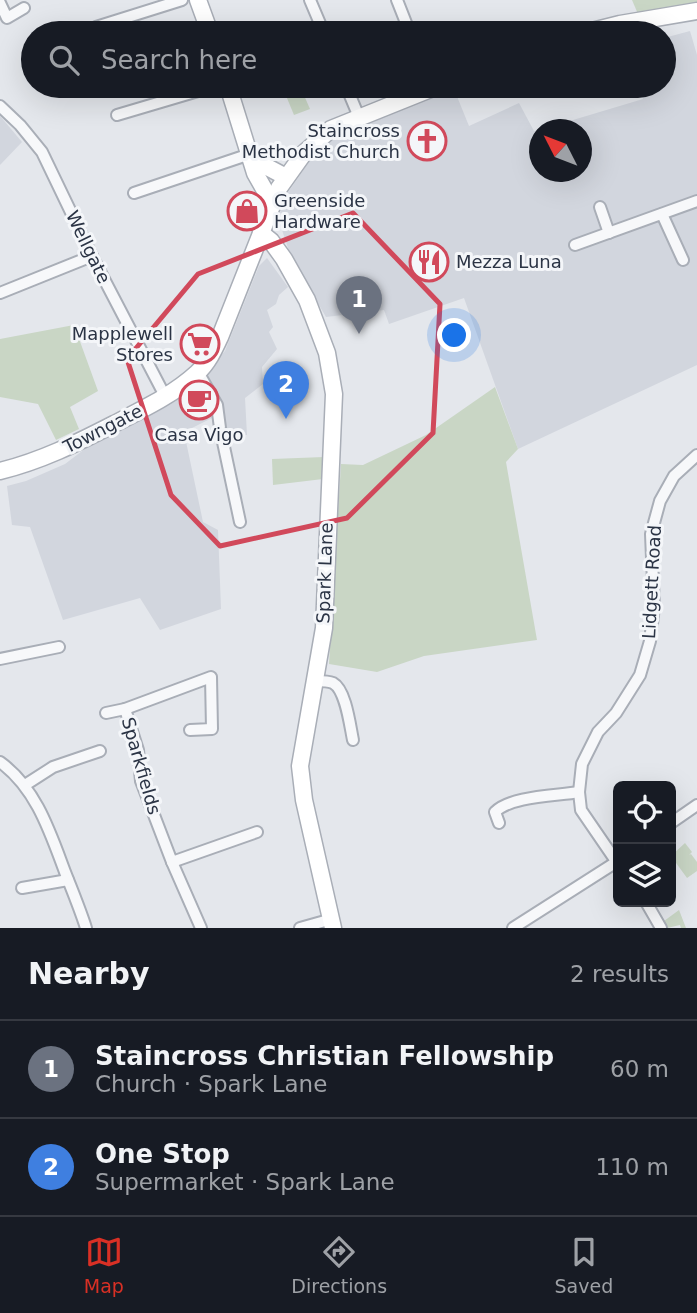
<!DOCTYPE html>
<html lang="en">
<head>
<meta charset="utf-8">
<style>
	:root { --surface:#171b24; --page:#20242c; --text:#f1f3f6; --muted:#9ea1a6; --line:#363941; --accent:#d93025 }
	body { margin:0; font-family:"DejaVu Sans",sans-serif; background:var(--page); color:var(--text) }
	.controls { position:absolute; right:21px; bottom:21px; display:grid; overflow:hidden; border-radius:10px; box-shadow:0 7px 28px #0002 }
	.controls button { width:63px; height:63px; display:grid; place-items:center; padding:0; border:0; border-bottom:2px solid var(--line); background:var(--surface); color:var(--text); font:35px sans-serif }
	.compass { position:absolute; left:529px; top:119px; width:63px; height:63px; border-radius:50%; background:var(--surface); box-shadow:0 7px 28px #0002; rotate:312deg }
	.you { position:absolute; left:455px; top:336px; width:24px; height:24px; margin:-18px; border:5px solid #fff; border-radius:50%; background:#1a73e8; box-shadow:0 0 0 10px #1a73e833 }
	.badge { display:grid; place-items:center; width:46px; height:46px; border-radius:50%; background:var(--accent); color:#fff; font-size:23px; font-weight:700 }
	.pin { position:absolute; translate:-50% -58px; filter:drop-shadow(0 2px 4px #0008) }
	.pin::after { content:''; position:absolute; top:37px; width:24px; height:21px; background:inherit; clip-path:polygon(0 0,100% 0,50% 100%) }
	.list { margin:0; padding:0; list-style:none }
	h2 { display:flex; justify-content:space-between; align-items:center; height:91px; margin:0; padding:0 28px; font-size:30px }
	h2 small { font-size:23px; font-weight:400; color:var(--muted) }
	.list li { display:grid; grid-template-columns:46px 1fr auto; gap:21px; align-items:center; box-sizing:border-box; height:98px; padding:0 28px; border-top:2px solid var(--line) }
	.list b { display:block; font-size:26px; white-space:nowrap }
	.list p { margin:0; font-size:23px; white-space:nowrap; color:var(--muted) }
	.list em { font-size:23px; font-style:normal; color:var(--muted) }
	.icon { flex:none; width:38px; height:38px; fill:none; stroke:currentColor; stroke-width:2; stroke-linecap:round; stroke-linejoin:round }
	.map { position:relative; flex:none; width:697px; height:928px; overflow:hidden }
	.search { position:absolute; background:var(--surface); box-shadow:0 7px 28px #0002; left:21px; right:21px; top:21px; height:77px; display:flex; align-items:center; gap:18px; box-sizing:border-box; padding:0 24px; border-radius:38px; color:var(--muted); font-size:26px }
	.sheet { height:287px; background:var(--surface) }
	nav { display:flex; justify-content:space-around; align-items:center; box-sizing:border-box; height:98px; border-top:2px solid var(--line); background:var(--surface); font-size:19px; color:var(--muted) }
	nav a { display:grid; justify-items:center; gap:4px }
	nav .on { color:var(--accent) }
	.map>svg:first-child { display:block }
	.built { fill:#d2d6de }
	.green { fill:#c9d6c5 }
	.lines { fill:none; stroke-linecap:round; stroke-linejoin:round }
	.minor-casing { stroke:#a9aeb7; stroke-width:14 }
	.secondary-casing { stroke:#a9aeb7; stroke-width:19 }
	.minor { stroke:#f7f8fa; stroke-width:10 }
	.secondary { stroke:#fff; stroke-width:16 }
	.marked { fill:none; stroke:#d1495b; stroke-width:5; stroke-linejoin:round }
	.labels { text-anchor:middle; stroke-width:6; stroke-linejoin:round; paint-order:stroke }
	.poi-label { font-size:18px; fill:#2b3445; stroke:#f4f6f9; text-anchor:end }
	.street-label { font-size:18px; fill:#2b3445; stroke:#f4f6f9 }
</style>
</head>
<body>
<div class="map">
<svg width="697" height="928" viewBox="0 0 697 928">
	<rect width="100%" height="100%" fill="#e4e7ec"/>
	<g class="built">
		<polygon points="690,31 697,55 697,365 518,449 464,298 389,324 384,310 326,317 291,257 281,227 280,204 311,159 336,135 454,89 469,126 519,103 534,131 539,130 540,172 582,172 582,130 543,129 643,99 639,86 664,86 664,38"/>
		<polygon points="0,116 22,142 0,165"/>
		<polygon points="267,258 288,287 279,295 276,304 267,310 273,327 269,332 277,349 262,367 263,384 245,398 247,435 228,437 220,414 184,432 203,522 218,530 221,609 160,630 140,598 63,620 30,527 12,525 7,486 26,481 65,464 94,442 201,377 225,351 259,266"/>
	</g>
	<g class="green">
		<polygon points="632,0 697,0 697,5 638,14"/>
		<polygon points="282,86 300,86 310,109 294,115"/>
		<polygon points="74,325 98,391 70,407 79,429 56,440 38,404 0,397 0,339"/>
		<polygon points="495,387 518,449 506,462 537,640 424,656 377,672 329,664 341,464 363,465 426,435"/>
		<polygon points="324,457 323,479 273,485 272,459"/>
		<polygon points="685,843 692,852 689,855 691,854 697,862 697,871 687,878 671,856"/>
		<polygon points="679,910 686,928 681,928 680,925 667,928 664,921"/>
	</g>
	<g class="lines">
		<defs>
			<g id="minor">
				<polyline points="310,0 324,33"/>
				<polyline points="397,0 410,33"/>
				<polyline points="0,3 7,18 24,8"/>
				<polyline points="96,27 182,0"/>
				<polyline points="346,86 359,117"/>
				<polyline points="0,106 20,125 42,152 92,256 165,396"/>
				<polyline points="117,115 215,86"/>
				<polyline points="134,193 250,154"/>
				<polyline points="600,207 609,233"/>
				<polyline points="662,214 683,260"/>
				<polyline points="575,245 697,201"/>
				<polyline points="0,293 92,256"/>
				<polyline points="198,372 217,405 220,428 240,522"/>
				<polyline points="0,659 59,647"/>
				<path d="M 316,681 C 322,681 328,681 333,683 C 346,690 350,726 353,740"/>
				<polyline points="125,709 138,750 141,781 172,862 201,928"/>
				<polyline points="106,713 125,709 211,677 212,729 190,730"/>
				<path d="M 0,762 C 36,788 50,832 65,872 C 72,890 80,909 86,928"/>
				<polyline points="25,785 53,767 100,751"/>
				<path d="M 499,823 L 495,812 C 511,796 555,796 579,792"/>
				<polyline points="671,823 697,805"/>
				<polyline points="172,862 257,832"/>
				<polyline points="618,864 581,810 579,792 582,764 598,732 616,713 640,675 650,641 654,607 651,534 660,501 674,476 697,455"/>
				<polyline points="22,888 68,880"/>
				<polyline points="646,902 661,928"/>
				<polyline points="300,928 325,921 330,916"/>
				<polyline points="513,928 618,861"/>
			</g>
			<g id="secondary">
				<polyline points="198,0 210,33"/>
				<polyline points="584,33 620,24 697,11"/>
				<polyline points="228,86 255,173 268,196 271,207"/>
				<polyline points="252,159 286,177"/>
				<polyline points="261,233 271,241 284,259 307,300 327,353 334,394 324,628 300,766 304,800 333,928"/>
				<path d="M 0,471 C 41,461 77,443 114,424 C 143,409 173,395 197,373 C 208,363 214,350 220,337 L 279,188 L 304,153 L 331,129 L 438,86"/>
			</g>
		</defs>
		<use href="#minor" class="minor-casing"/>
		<use href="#secondary" class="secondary-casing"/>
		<use href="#minor" class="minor"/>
		<use href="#secondary" class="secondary"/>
	</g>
	<path class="marked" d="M 353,213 L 440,304 L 433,433 L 347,518 L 220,546 L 171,495 L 127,359 L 198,274 Z"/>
	<defs>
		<symbol id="church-ring" viewBox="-11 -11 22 22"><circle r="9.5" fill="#f4f6f9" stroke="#d1495b" stroke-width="1.5"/><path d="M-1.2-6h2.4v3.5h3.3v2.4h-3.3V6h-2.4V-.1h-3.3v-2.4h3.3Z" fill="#d1495b"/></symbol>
		<symbol id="shop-ring" viewBox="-11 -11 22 22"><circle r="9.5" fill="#f4f6f9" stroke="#d1495b" stroke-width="1.5"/><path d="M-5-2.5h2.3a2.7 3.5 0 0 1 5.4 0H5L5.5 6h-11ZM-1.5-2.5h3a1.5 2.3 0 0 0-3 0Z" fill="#d1495b"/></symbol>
		<symbol id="restaurant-ring" viewBox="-11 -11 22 22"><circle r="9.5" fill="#f4f6f9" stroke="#d1495b" stroke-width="1.5"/><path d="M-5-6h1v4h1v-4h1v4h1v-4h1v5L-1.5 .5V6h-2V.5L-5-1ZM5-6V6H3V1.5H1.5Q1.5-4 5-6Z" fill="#d1495b"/></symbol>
		<symbol id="supermarket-ring" viewBox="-11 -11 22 22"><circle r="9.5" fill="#f4f6f9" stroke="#d1495b" stroke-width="1.5"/><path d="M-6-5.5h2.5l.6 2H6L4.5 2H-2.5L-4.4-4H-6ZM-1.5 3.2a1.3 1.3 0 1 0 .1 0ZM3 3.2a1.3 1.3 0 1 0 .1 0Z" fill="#d1495b"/></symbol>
		<symbol id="cafe-ring" viewBox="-11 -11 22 22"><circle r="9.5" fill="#f4f6f9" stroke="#d1495b" stroke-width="1.5"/><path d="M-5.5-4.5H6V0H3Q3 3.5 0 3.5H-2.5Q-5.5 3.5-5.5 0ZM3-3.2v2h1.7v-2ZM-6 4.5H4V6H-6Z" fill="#d1495b"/></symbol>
	</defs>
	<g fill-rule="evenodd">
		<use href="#church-ring" x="405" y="119" width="44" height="44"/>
		<use href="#shop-ring" x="225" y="189" width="44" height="44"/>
		<use href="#restaurant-ring" x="407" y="240" width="44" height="44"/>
		<use href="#supermarket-ring" x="178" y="322" width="44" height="44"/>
		<use href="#cafe-ring" x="177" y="378" width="44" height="44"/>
	</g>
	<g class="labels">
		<g class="poi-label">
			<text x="400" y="137">Staincross<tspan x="400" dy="21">Methodist Church</tspan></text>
			<text x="274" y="207" text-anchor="start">Greenside<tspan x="274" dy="21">Hardware</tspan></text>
			<text x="456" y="268" text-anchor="start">Mezza Luna</text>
			<text x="173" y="340">Mapplewell<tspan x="173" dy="21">Stores</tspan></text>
			<text x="199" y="441" text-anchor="middle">Casa Vigo</text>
		</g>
		<g class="street-label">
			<text transform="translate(88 247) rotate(64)" y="6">Wellgate</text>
			<text transform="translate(103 429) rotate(-27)" y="6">Towngate</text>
			<text transform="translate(325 573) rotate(-88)" y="6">Spark Lane</text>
			<text transform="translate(652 582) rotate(-87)" y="6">Lidgett Road</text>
			<text transform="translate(141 766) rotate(74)" y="6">Sparkfields</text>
		</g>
	</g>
</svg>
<div class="controls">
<button><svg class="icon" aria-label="locate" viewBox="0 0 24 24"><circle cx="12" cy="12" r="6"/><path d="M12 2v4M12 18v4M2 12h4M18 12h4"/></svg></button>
<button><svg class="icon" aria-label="layers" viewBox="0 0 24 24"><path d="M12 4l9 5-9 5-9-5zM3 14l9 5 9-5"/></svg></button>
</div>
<svg class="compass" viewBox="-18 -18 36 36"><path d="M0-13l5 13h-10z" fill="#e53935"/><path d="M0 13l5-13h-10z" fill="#9ea1a6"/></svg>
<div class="you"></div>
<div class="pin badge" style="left:359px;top:334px;background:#6b7280">1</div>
<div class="pin badge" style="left:286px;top:419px;background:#3f7fe0">2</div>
<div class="search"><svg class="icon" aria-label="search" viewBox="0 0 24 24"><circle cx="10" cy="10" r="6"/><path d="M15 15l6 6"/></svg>Search here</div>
</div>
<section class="sheet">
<h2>Nearby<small>2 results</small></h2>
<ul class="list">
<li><span class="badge" style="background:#6b7280">1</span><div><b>Staincross Christian Fellowship</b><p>Church · Spark Lane</p></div><em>60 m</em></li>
<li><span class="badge" style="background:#3f7fe0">2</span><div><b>One Stop</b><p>Supermarket · Spark Lane</p></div><em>110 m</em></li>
</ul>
</section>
<nav>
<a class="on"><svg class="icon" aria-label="map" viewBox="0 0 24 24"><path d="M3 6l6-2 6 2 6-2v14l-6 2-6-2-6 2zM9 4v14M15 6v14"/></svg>Map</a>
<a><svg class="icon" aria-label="directions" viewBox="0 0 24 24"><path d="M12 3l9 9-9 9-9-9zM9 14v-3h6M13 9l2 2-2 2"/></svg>Directions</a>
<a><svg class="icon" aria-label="saved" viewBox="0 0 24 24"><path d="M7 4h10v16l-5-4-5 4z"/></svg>Saved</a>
</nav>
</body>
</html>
